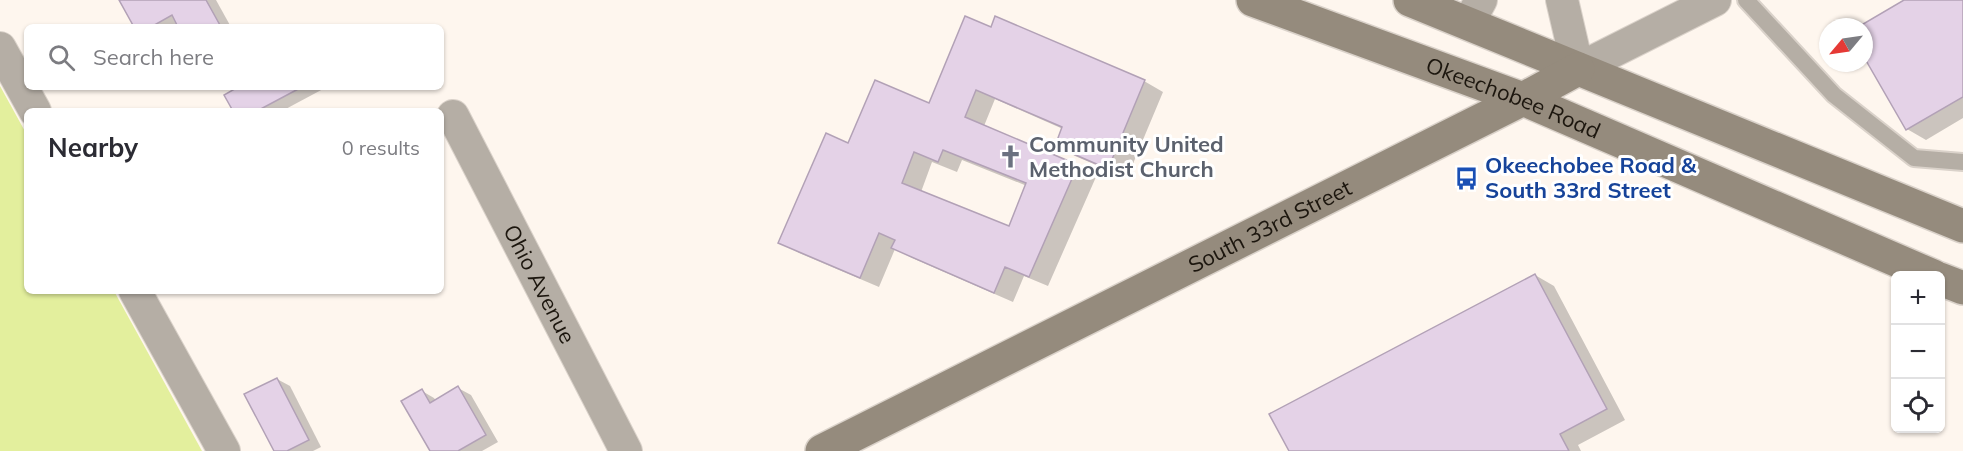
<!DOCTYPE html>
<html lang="en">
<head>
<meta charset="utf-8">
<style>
	:root { --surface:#fff; --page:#f7f7f7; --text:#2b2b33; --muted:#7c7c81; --line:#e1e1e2 }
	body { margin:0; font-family:Mulish,sans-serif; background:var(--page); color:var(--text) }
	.controls { position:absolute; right:18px; bottom:18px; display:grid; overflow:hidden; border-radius:9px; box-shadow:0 2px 4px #0004 }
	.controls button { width:54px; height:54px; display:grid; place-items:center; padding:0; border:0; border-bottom:2px solid var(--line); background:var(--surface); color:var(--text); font:30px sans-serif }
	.compass { position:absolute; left:1819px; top:18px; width:54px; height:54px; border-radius:50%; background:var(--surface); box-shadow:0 2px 4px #0004; rotate:241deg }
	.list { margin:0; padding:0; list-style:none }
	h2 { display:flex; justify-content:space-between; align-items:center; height:78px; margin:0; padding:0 24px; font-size:26px }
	h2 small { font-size:20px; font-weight:400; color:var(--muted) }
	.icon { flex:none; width:33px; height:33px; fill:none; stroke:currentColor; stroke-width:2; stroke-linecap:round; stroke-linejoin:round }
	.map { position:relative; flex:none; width:1963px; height:451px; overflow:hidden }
	.search { position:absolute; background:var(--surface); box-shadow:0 2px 4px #0004; left:24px; top:24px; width:420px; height:66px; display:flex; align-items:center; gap:15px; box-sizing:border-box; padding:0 21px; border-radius:9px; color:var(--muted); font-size:22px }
	.panel { position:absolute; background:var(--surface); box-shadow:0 2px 4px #0004; left:24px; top:108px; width:420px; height:186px; border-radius:9px }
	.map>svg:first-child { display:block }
	.green { fill:#e3ef9d }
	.shadow { fill:#0003; fill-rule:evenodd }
	.building { fill:#e4d2e7; stroke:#b2a1b6; stroke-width:1.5; fill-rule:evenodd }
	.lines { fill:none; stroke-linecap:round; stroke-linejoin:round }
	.lane-casing { stroke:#dad2ca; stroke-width:20 }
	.street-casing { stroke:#dad2ca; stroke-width:34 }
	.secondary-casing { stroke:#dad2ca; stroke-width:36 }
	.lane { stroke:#b5aea5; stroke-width:16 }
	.street { stroke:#b5aea5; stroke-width:32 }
	.secondary { stroke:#958b7d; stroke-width:33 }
	.labels { text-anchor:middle; stroke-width:6; stroke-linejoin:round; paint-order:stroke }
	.street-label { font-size:22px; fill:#1c160e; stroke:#fff }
	.worship-label { font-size:22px; font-weight:bold; fill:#5b616d; stroke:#fff; text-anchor:start }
	.transit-label { font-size:22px; font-weight:bold; fill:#164399; stroke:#fff; text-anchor:start }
</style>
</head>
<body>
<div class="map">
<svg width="1963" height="451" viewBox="0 0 1963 451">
	<rect width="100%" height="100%" fill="#fef6ee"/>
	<polygon class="green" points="0,86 27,135 27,291 114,291 202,451 0,451"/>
	<g class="shadow">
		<polygon points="121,0 216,0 231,27 136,27"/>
		<polygon points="1907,0 1963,0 1963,118 1926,140 1907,129 1864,54 1864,27 1861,27"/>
		<path d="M 992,29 L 1144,81 L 1163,92 L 1127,178 L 1075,156 L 1056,145 L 1063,129 L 995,99 L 984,126 L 1077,166 L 1096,177 L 1048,286 L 1024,276 L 1013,302 L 912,258 L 895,249 L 879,287 L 799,253 L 780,243 L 849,145 L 929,105 ZM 962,160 L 1027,186 L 1010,228 L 921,192 L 932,162 L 957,172 Z"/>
		<polygon points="242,87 324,87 325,88 282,111 235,111"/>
		<polygon points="1535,275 1554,286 1625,420 1578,445 1581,451 1290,451"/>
		<polygon points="277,379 290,386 321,447 313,451 276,451"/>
		<polygon points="458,388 471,395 498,442 482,451 431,451 422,391 434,398 436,401"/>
	</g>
	<g class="building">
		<polygon points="119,0 206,0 221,27 178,27 172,15 151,27 134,27"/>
		<polygon points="1904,0 1963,0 1963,97 1906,130 1864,57 1864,27 1858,27"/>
		<path d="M 965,16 L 991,27 L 995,16 L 1145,80 L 1108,169 L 1055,146 L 1062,127 L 976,90 L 965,117 L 1078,165 L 1029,277 L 1005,267 L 994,293 L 891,248 L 895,240 L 879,233 L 860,278 L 778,243 L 826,133 L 848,143 L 875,80 L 929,103 ZM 943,150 L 1026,183 L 1009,226 L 902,183 L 914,152 L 938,162 Z"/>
		<polygon points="238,87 302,87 257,111 233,111 224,95"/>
		<polygon points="1535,274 1607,409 1560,434 1569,451 1289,451 1269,414"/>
		<polygon points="277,378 309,440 287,451 274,451 244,394"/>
		<polygon points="458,386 486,435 458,451 430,451 401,401 422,389 430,403"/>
	</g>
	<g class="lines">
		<defs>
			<polyline id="lane" points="1746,0 1834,95 1914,158 1963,162"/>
			<g id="street">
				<polyline points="1562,0 1578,69 1715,0"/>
				<polyline points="1468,24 1481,0"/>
				<polyline points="0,48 35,111"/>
				<path id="s1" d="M 453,116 L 626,451"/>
				<polyline points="135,291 224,451"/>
			</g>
			<g id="secondary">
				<path id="s2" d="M 1253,0 L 1523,99 L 1933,276"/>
				<polyline points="1410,0 1963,226"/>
				<polyline points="1940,279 1963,288"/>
				<path id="s3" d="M 822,451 L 1523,99 L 1578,69"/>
			</g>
		</defs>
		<use href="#lane" class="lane-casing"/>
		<use href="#street" class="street-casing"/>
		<use href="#secondary" class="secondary-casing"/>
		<use href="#lane" class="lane"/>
		<use href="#street" class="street"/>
		<use href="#secondary" class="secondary"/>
	</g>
	<defs>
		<symbol id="church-bare" viewBox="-9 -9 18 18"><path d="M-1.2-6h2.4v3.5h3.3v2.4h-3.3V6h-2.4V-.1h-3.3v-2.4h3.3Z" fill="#6b7280" stroke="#fff" stroke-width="2.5" paint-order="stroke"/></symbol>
		<symbol id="bus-bare" viewBox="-9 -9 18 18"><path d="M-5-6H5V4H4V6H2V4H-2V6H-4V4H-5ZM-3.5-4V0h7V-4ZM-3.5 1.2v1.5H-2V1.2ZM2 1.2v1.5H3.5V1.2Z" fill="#1a4fb4" stroke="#fff" stroke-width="2.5" paint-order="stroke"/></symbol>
	</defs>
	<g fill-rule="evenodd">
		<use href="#church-bare" x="994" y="140" width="33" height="33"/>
		<use href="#bus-bare" x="1450" y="162" width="33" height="33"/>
	</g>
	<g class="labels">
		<g class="street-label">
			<text dy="8" stroke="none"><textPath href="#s2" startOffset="278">Okeechobee Road</textPath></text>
			<text dy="8" stroke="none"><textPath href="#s3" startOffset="501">South 33rd Street</textPath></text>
			<text dy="8" stroke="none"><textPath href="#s1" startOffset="189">Ohio Avenue</textPath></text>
		</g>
		<g class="worship-label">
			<text x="1029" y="152">Community United<tspan x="1029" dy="25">Methodist Church</tspan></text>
		</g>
		<g class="transit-label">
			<text x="1485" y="173">Okeechobee Road &amp;<tspan x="1485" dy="25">South 33rd Street</tspan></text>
		</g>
	</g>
</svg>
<div class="controls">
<button>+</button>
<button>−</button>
<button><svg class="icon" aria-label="locate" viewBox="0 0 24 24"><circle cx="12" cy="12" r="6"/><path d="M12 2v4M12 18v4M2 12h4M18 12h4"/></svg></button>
</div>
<svg class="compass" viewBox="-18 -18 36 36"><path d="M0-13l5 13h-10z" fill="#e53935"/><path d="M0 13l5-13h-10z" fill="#7c7c81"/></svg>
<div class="search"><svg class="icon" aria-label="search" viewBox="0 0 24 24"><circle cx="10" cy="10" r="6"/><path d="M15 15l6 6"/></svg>Search here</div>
<section class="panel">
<h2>Nearby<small>0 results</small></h2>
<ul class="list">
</ul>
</section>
</div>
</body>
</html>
